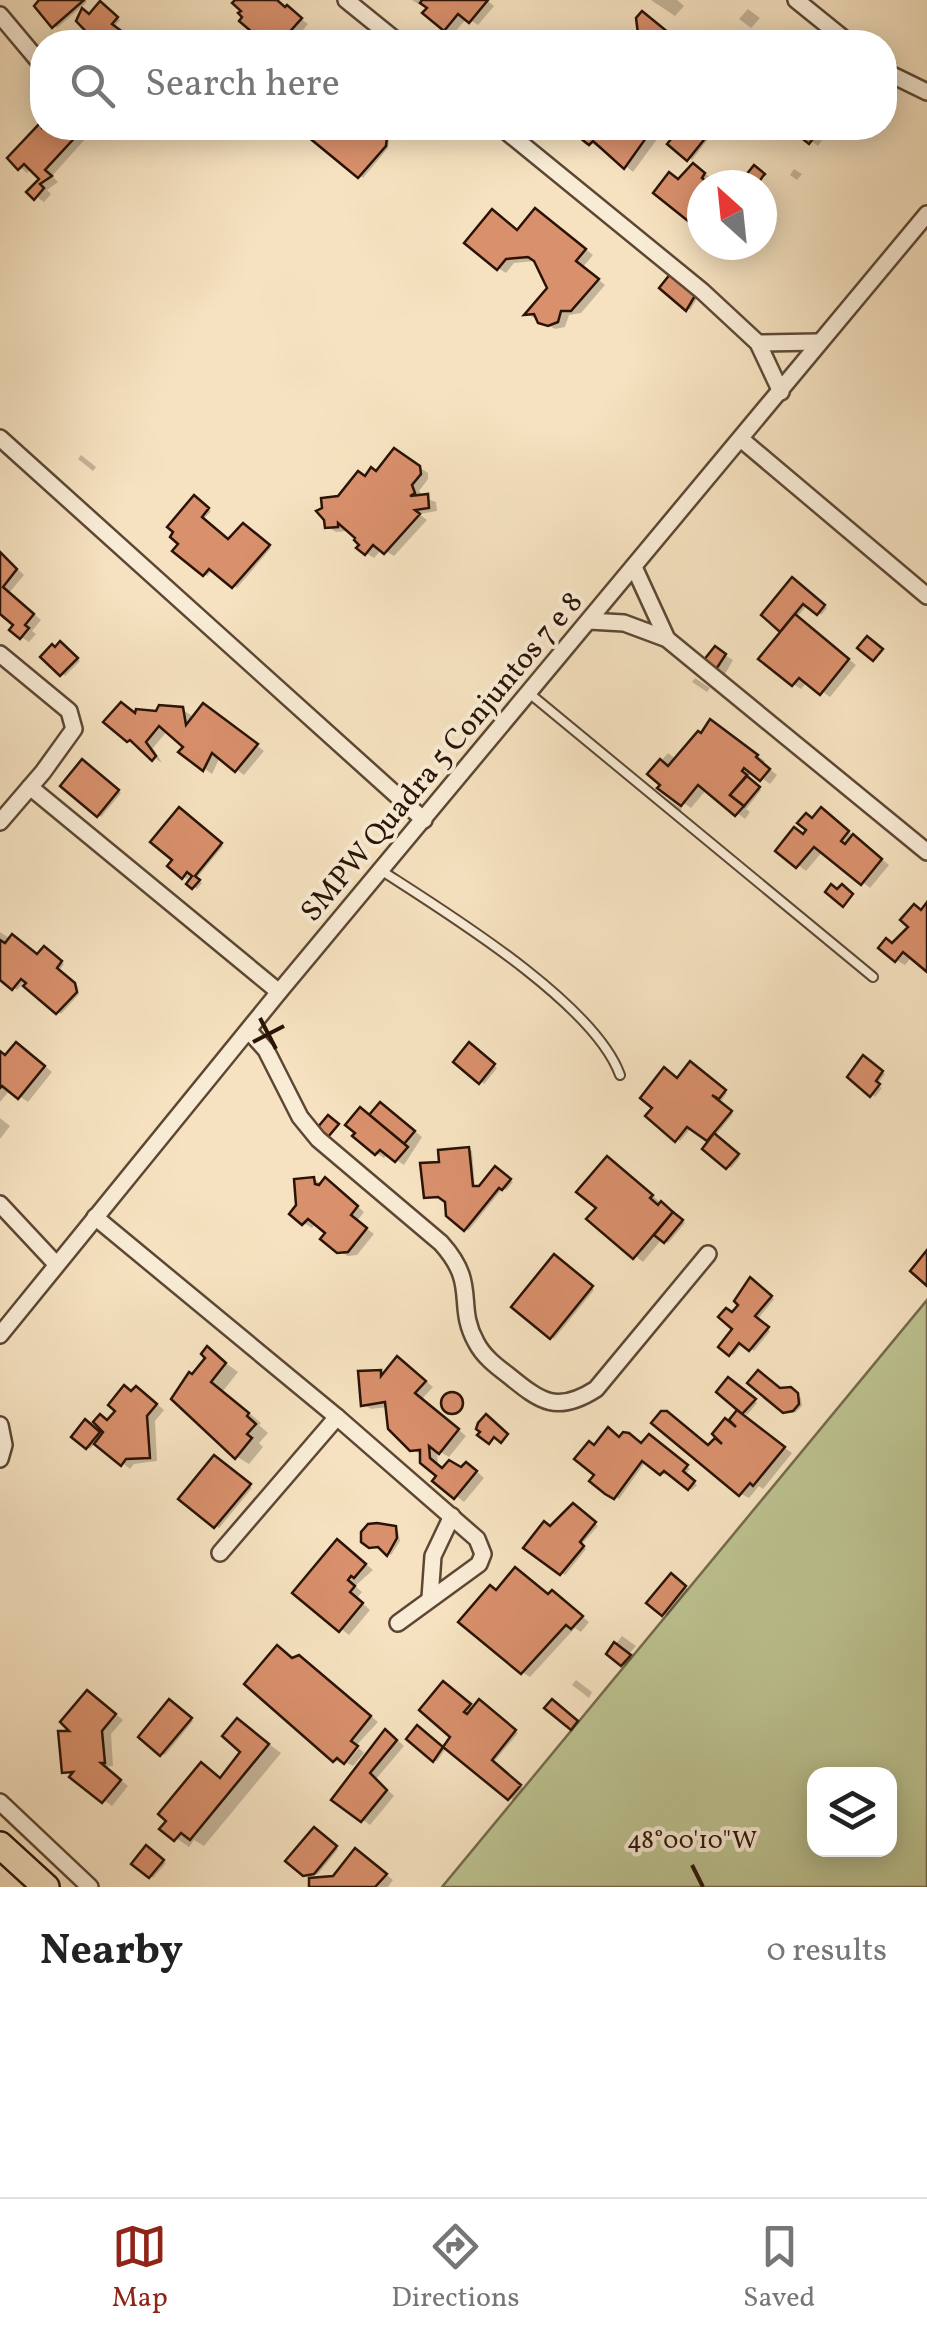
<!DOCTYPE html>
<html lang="en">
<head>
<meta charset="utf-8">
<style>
	:root { --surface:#fff; --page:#f2f2f2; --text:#222; --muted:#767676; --line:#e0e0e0; --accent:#8f2418 }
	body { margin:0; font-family:Vollkorn,serif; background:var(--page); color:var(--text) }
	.controls { position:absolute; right:30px; bottom:30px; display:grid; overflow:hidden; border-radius:20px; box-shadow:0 5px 25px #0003 }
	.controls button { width:90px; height:90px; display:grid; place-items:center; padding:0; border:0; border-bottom:2px solid var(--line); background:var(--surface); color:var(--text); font:50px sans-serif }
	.compass { position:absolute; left:687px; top:170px; width:90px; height:90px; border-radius:50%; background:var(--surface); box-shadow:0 5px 25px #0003; rotate:333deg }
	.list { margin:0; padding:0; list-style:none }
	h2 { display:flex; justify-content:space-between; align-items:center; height:130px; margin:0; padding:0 40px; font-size:42px }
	h2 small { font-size:32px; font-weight:400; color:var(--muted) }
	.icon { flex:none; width:55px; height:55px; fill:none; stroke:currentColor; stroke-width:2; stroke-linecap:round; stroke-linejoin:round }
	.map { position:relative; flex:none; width:927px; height:1887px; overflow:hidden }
	.search { position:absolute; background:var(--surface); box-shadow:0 5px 25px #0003; left:30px; right:30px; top:30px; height:110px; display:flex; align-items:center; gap:25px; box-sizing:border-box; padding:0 35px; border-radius:40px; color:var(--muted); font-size:38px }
	.sheet { height:310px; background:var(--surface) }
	nav { display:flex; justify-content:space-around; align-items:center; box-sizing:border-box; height:140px; border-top:2px solid var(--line); background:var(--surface); font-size:28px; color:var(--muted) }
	nav a { display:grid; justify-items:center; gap:5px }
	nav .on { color:var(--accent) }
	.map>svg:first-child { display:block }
	.green { fill:#bdc391; stroke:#746b4c; stroke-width:2.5; fill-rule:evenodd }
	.shadow { fill:#0003 }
	.building { fill:#d9906c; stroke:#2a1306; stroke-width:2.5 }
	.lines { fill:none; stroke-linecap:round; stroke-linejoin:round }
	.service-casing { stroke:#5d4734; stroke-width:12 }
	.minor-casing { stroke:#5d4734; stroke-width:20 }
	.primary-casing { stroke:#2a1306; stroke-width:30 }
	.service { stroke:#f9ecd6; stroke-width:8 }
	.minor { stroke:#f9ecd6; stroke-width:15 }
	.primary { stroke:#f6e2c0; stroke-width:25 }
	.ticks { fill:none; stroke:#2a1306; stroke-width:4 }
	.labels { text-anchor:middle; stroke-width:8; stroke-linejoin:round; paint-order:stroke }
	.street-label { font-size:30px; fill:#2a1306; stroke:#f9ecd6 }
	.ticks-label { font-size:25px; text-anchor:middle; fill:#2a1306; stroke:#f9ecd6; stroke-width:8; stroke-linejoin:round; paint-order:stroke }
</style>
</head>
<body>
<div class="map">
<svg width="927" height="1887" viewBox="0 0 927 1887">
	<rect width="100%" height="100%" fill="#f6e2c0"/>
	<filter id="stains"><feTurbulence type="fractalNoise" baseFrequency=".002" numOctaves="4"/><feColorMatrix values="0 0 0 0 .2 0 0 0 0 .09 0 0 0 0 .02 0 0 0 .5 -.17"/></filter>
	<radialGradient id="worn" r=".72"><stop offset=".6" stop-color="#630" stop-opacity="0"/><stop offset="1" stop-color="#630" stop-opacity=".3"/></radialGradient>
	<path class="green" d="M 927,1300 L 927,1887 L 442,1887 ZM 814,1774 L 890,1774 L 890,1850 L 814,1850 Z"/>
	<g class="shadow">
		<polygon points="44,0 85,0 87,2 57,28"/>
		<polygon points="238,0 276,0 308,24 293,42 270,42 242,20 246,16"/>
		<polygon points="412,0 486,0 494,6 478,25 467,18 454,33 445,29 430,7 426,4 423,7"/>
		<polygon points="651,0 677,0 684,6 675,16"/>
		<polygon points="104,6 120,20 114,27 121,33 113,42 100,42 90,17"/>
		<polygon points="748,9 760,18 751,28 739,19"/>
		<polygon points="888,55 898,63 890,73 884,63"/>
		<polygon points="42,126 74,128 87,137 52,176 58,182 47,190 51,194 44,202 30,192 42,179 32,168 27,173 10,158"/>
		<polygon points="317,128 387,128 391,131 388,148 363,178 310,136"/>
		<polygon points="578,128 645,128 658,138 633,172 601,146 599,148 591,143 576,130"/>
		<polygon points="683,128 704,128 712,134 692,160 670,144"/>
		<polygon points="771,128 790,128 784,136"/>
		<polygon points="793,128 830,128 818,146"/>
		<polygon points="794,169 802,174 797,180 790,175"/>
		<polygon points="702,171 712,179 710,185 702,185 702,227 689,219 680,181"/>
		<polygon points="544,216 593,255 583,267 605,285 581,313 569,315 565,327 555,329 527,314 550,288 535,261 514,263 506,273 498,268 519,232"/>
		<polygon points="672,276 698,297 690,310 662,288"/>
		<polygon points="394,451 428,473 428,479 419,491 424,498 436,502 437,511 419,514 427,520 394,556 382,549 374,558 366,553 363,544 345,526 346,531 336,532 328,527 340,499 377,474"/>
		<polygon points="81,455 96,467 93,471 78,459"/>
		<polygon points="194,499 211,511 203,520 229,541 247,528 271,548 237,588 213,569 207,576 204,574 182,543"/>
		<polygon points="0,553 24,575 9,593 41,620 32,631 36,634 29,642 21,637 17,624 0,614"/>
		<polygon points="795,582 827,608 821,615 808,604 797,617 856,665 830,697 808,681 801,689 793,684 784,631 764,615"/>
		<polygon points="64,646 80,661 65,676 43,657"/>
		<polygon points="715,649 733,660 725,674 706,660"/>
		<polygon points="695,678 710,688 707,692 692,682"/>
		<polygon points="182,710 191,715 192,721 212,711 264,751 244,775 220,757 212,774 182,752 187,746 168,730 153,748 162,763 129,740 137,716"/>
		<polygon points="718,727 765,761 763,764 777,775 770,784 753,771 748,777 761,790 746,809 750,812 745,819 707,789 691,808 660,787 663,784 650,774 668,753 677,760"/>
		<polygon points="86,764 121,793 101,817 98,815"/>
		<polygon points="667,799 682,809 678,814 664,803"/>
		<polygon points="183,812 223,846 196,879 202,883 197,889 189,883 202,868 198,865 187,879 170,866 176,859"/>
		<polygon points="829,815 889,865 870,888 823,851 806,871 778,850 805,836"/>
		<polygon points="927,906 927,969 912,956 905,965 896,960 893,945"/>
		<polygon points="0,932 38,957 48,951 64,964 58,972 78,987 79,994 61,1014 26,979 17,990 0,977"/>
		<polygon points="472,1048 497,1068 484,1084 456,1062"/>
		<polygon points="25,1050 52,1072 28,1102 10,1090 0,1102 0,1052 7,1057"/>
		<polygon points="864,1059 885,1074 877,1085 882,1088 875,1097 850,1077"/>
		<polygon points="691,1064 727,1093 720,1103 733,1114 715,1136 740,1157 731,1168 705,1148 711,1141 692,1127 680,1141 677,1139 678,1080"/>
		<polygon points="389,1110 422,1137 404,1165 388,1154 384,1158 376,1153 358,1132 371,1117"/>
		<polygon points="0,1118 10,1126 0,1139"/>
		<polygon points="468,1149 472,1151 475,1189 480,1188 496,1169 513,1182 506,1190 503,1188 468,1231 447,1201 442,1197 426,1196 442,1164"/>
		<polygon points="615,1164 685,1223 668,1243 662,1239 643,1262 589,1219 599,1207"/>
		<polygon points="314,1179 322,1184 326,1180 334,1185 364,1212 357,1221 374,1234 357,1255 348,1256 338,1251 328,1233 316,1223 312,1228 304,1223"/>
		<polygon points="557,1259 594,1290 554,1339 551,1337"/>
		<polygon points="751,1281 774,1299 757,1320 770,1331 754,1351 743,1343 733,1355 721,1346 736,1329 733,1315 741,1304"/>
		<polygon points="208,1350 238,1372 223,1391 261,1423 259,1425 268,1433 259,1443 263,1447 249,1464 236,1456 193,1377 208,1357"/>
		<polygon points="406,1364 433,1387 422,1399 466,1436 449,1457 437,1450 438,1465 444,1470 474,1469 484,1478 464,1502 436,1480 440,1476 421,1454 411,1449 388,1407 371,1409 363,1404 380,1372 385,1375"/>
		<polygon points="732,1382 757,1403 747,1415 719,1392"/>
		<polygon points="790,1390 801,1398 802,1406 796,1412 788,1413 784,1411 781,1391"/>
		<polygon points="133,1393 145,1394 164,1410 155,1421 157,1461 134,1464 130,1469 96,1442 90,1449 74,1437 89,1424 103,1436 109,1422"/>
		<circle cx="454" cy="1404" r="10"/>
		<polygon points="737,1414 792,1453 763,1489 759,1486 749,1498 741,1494 710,1447"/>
		<polygon points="653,1439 690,1469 685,1474 697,1485 692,1490 668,1471 665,1475 646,1461 619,1499 593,1481 598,1475 595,1448 620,1440 642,1446"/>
		<polygon points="218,1460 252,1488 219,1528 182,1498"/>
		<polygon points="576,1508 598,1526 581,1545 586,1549 565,1575 526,1547"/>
		<polygon points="395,1528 398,1531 400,1541 391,1555 363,1540"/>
		<polygon points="346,1547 373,1570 355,1586 362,1592 357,1598 370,1610 349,1635 296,1593"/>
		<polygon points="671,1576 688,1589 667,1616 650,1603"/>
		<polygon points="550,1596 560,1598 589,1622 581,1632 575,1628 530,1677 522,1672"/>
		<polygon points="622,1636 636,1646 628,1655 632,1658 625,1666 609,1653"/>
		<polygon points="294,1660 308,1663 378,1722 340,1763 335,1760"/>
		<polygon points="576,1680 592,1692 589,1698 572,1685"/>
		<polygon points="446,1686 474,1709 483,1704 518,1733 493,1763 523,1788 513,1800 447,1747 437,1761 434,1760 421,1730 444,1749 451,1740"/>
		<polygon points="96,1698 123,1720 111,1734 113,1766 105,1767 128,1786 112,1806 65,1771 76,1733"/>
		<polygon points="173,1704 193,1721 165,1755 162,1754"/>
		<polygon points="238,1721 281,1753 204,1846 194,1840 189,1847 163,1829 201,1765 222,1779 244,1752"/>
		<polygon points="394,1737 404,1746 376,1779 394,1796 370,1825 335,1799"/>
		<polygon points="359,1748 364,1753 353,1766 347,1763"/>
		<polygon points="318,1832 338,1849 318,1874 309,1876 304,1873"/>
		<polygon points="147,1849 166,1863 153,1878 135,1863"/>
		<polygon points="364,1856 393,1880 388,1887 312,1887 334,1878"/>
	</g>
	<g class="building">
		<polygon points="84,0 52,28 34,6 39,0"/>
		<polygon points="235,0 277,0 285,7 287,5 302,18 286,36 293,42 266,42 259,38 239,21 242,17 238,13 241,11 232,3"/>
		<polygon points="422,0 488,0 469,23 458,14 444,31 422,13 427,8 420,3"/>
		<polygon points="100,1 118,17 112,24 120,30 109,42 96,42 76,21 82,8 89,14"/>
		<polygon points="642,11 680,42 649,42 638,34 636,18"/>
		<polygon points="42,121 42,128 77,128 81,131 45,170 52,176 40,184 44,188 34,200 26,192 39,179 24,164 18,170 7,158"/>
		<polygon points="314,128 388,128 386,146 358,178 307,136"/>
		<polygon points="575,128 646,128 651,131 624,169 593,141 589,145 585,142 572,131"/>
		<polygon points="680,128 706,128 711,131 687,161 667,144"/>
		<polygon points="789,128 818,128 818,132 809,144"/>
		<polygon points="693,163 705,173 702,178 710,185 702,185 702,230 693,223 697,219 693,215 701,205 688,221 653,193 669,172 678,179"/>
		<polygon points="754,165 765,174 763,176 757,185 738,185"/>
		<polygon points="535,208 586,249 576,261 599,279 571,311 561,311 558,322 548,326 538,323 534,314 524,315 547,288 534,261 528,257 506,259 497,270 464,243 492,209 517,230"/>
		<polygon points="671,273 696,294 686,311 659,288"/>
		<polygon points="394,448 420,466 421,474 412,485 415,493 410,496 428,494 429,508 415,510 420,514 384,554 373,545 365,555 356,548 359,545 354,540 355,538 338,523 338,527 325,528 324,520 316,511 322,508 321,498 338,496 358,471 365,476 371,467 376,471"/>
		<polygon points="194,495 209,508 202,517 228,539 243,523 270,545 232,588 209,569 203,576 172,551 178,544 170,537 173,532 167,527"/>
		<polygon points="0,552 17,569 3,587 34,614 25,625 29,628 20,639 9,630 13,625 0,614"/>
		<polygon points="792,577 825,605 817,615 803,604 780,632 761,615"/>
		<polygon points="795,614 849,659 820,695 799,678 792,686 758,659"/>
		<polygon points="867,636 883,649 873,661 857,648"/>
		<polygon points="60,641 78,658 60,676 40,657 52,644 55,647"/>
		<polygon points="715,646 726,654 715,671 703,661"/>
		<polygon points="121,702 135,713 136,709 156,711 159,705 183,707 186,725 203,703 258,744 235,772 212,753 203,771 178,752 183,747 159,726 146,742 156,756 152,761 130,740 127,742 103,722"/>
		<polygon points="710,719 758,755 756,757 770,769 760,781 744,768 742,771 747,775 730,795 744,806 735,816 698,785 681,806 657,788 660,785 647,774 660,759 668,766 698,731 701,733"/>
		<polygon points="82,759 119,790 97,817 60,786"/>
		<polygon points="747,776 760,787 744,806 730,795"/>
		<polygon points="179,807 222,843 195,876 200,880 192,889 186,884 192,876 187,872 182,879 167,866 172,860 150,842"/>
		<polygon points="821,807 849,831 841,841 845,844 853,834 882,859 861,885 814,847 796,868 775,851 794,827 803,834 806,830 797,823 806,813 812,818"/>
		<polygon points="831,884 837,889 842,884 853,894 843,907 825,892"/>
		<polygon points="927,902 927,972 903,952 895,962 878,948 886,938 892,943 908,927 900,920 914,904 921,910"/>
		<polygon points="12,934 37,954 44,946 62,961 57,968 75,983 77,992 56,1014 23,986 26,983 21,979 12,990 0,980 0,940 5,943"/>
		<polygon points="16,1042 45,1066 18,1099 2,1086 0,1088 0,1051 5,1055"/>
		<polygon points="469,1042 495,1064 479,1084 453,1062"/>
		<polygon points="863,1055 883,1071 876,1081 880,1084 870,1097 847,1077"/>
		<polygon points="690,1061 726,1090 719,1099 712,1095 732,1111 707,1141 687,1127 675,1142 645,1116 652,1108 640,1098 664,1067 677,1078"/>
		<polygon points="380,1102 415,1131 404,1144 369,1115"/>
		<polygon points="360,1107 408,1147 395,1162 380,1150 375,1155 352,1136 355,1133 345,1125"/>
		<polygon points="328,1115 339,1124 328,1137 317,1128"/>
		<polygon points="714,1133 739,1154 726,1169 702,1149"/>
		<polygon points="469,1147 473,1186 479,1186 495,1166 511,1179 502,1190 499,1188 464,1231 446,1216 445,1202 438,1197 424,1198 420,1163 439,1162 438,1150"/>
		<polygon points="607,1156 653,1195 650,1198 658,1205 661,1201 673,1212 633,1259 586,1219 596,1208 576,1192"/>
		<polygon points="314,1177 315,1184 319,1185 325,1177 358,1206 351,1215 367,1228 348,1252 337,1253 320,1239 325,1233 308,1219 302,1225 289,1214 296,1205 294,1179"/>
		<polygon points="673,1212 683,1220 664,1243 654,1235"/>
		<polygon points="927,1250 927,1286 910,1271"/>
		<polygon points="554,1254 593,1286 550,1339 511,1307"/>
		<polygon points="750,1277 772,1296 755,1316 769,1327 749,1351 739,1343 729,1356 718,1347 732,1329 718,1317 726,1308 732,1312 738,1305 734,1301"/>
		<polygon points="207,1346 226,1363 211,1382 249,1413 247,1416 256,1424 247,1434 252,1438 235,1459 171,1399 189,1372 192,1374 205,1358 201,1354"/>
		<polygon points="397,1356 426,1381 415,1393 459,1429 439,1454 429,1446 430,1458 442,1468 449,1460 461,1467 466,1462 477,1471 454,1499 432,1481 436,1476 420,1463 420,1450 410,1451 388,1429 385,1402 361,1406 358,1371 381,1370 381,1376"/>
		<polygon points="758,1370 780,1388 791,1387 798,1393 799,1404 793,1411 783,1413 747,1383"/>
		<polygon points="728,1377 756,1399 742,1414 716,1392"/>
		<polygon points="124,1385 131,1391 136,1386 157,1404 147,1416 150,1458 126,1459 121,1466 94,1444 103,1432 93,1422 100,1414 107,1420 115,1411 108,1405"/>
		<circle cx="452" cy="1403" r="11"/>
		<polygon points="737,1410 785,1447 753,1486 750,1483 739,1496 651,1423 661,1411 667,1411 708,1445 715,1438 722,1444 712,1434 725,1418 736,1427 729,1420"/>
		<polygon points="486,1414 508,1434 501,1443 494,1437 489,1444 477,1435 480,1432 476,1429 478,1423"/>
		<polygon points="85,1419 100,1432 86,1449 71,1437"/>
		<polygon points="608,1427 619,1437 623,1432 629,1433 641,1443 649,1434 688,1465 683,1471 695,1481 688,1490 664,1471 660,1475 642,1461 614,1499 605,1494 589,1481 594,1475 574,1459 589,1441 594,1445"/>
		<polygon points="214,1455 251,1484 214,1528 178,1499"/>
		<polygon points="573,1503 596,1522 580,1542 584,1546 560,1575 523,1548 544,1521 550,1526"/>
		<polygon points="377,1523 396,1526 397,1538 387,1556 378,1547 369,1548 361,1542 361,1532 368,1524"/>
		<polygon points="337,1539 366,1564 354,1578 351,1576 348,1580 355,1586 350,1592 363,1603 339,1632 292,1593"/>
		<polygon points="515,1567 548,1594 552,1590 583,1616 571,1629 566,1625 521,1674 458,1622 490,1585 496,1590"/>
		<polygon points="671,1573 686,1586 662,1616 646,1603"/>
		<polygon points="614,1642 631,1655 621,1666 606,1654"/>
		<polygon points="277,1645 292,1658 299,1655 371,1716 351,1741 358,1746 344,1764 337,1758 333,1762 244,1684"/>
		<polygon points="443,1681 471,1704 464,1712 467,1714 479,1699 516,1730 492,1760 521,1785 508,1800 443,1747 450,1737 419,1710"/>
		<polygon points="87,1690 116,1714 102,1731 105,1763 101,1763 121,1780 102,1803 69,1777 73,1772 62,1773 58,1731 69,1731 60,1722"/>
		<polygon points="169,1699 192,1718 160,1756 138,1737"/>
		<polygon points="552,1699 578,1721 571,1730 544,1708"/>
		<polygon points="237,1718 269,1744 190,1840 181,1833 174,1841 159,1829 166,1821 158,1814 201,1762 220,1778 240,1752 222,1736"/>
		<polygon points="417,1725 443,1747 433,1762 406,1739"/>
		<polygon points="385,1729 397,1740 370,1773 387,1790 361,1822 331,1800"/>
		<polygon points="314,1827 337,1846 314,1874 303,1876 285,1861"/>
		<polygon points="146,1845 164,1860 149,1878 131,1864"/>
		<polygon points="355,1848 387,1874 375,1887 309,1887 309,1878 333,1876"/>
	</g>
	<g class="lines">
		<defs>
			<g id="service">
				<polyline points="529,693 873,977"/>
				<path d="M 382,871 C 447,913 594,1003 620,1075"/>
			</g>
			<g id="minor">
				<polyline points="346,0 398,42"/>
				<polyline points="796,0 848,42"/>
				<polyline points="0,15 42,65"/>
				<polyline points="884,71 927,92"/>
				<polyline points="502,128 702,291 758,343 781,392"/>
				<polyline points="758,343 818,342"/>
				<polyline points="0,438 424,820"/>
				<polyline points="742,440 927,596"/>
				<polyline points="634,567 667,639"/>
				<polyline points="589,621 624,623 667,639 927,852"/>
				<polyline points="0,654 69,711 74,729 43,772 0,822"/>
				<polyline points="30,787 279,992"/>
				<path d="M 249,1031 L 266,1050 L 300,1117 L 318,1139 L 441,1243 C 479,1285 455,1304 476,1342 C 483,1356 496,1366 508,1375 C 541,1402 557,1414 596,1389 L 708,1254"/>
				<polyline points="0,1204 56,1264"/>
				<polyline points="95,1217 337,1417 477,1539 483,1554 479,1564 398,1623"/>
				<polyline points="0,1335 279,992 927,214"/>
				<polyline points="0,1425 4,1445 0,1459"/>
				<polyline points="220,1553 337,1417"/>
				<polyline points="430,1598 433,1556 452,1516"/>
				<polyline points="0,1802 90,1887"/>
			</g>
			<polyline id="primary" points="0,1845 46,1887"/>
		</defs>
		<use href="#service" class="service-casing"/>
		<use href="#minor" class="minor-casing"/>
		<use href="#primary" class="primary-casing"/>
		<use href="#service" class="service"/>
		<use href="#minor" class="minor"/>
		<use href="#primary" class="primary"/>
	</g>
	<path class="ticks" d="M 260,1018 L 276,1049M 253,1042 L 284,1026M 692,1865 L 703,1887"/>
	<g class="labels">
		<g class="street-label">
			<text transform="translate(441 756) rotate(-50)" y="10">SMPW Quadra 5 Conjuntos 7 e 8</text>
		</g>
	</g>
	<g class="ticks-label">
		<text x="692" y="1848">48°00'10"W</text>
	</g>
	<rect width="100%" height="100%" filter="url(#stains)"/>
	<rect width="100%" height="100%" fill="url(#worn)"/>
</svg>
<div class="controls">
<button><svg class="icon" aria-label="layers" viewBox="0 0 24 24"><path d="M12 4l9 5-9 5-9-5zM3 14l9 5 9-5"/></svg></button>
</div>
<svg class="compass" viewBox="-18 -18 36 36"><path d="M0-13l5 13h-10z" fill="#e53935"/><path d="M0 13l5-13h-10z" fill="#767676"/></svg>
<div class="search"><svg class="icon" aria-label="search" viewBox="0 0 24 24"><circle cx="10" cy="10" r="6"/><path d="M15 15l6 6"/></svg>Search here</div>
</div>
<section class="sheet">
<h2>Nearby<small>0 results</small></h2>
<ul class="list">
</ul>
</section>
<nav>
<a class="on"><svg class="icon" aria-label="map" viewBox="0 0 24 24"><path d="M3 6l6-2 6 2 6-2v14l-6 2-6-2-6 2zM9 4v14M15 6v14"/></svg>Map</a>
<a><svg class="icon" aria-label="directions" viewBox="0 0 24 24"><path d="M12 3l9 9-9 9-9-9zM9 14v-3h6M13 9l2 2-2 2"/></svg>Directions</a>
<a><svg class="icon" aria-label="saved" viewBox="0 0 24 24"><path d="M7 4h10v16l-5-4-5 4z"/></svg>Saved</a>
</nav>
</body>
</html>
